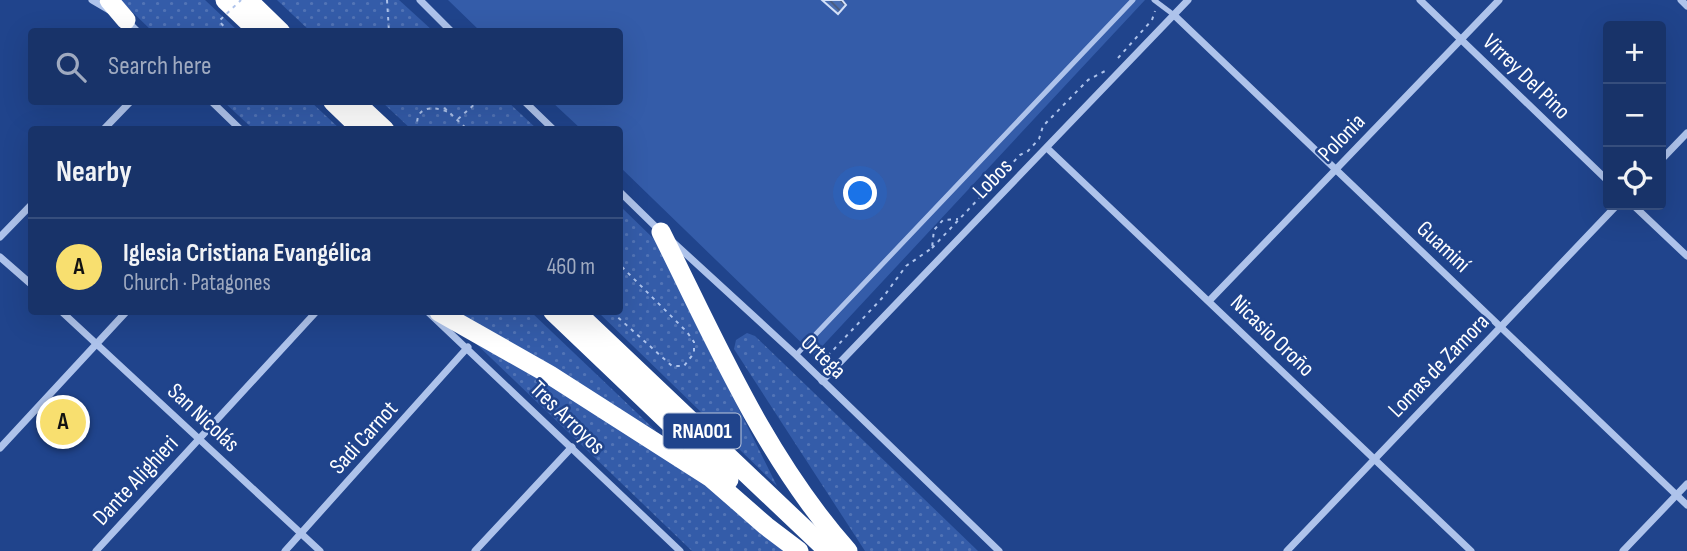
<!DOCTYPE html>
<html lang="en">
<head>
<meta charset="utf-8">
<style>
	:root { --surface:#183369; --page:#253f71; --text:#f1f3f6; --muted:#9faac0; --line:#364e7d; --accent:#f8df6f }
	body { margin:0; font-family:"Sofia Sans Condensed",sans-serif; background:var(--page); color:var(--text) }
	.controls { position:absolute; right:21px; top:21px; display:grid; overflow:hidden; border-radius:7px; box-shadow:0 7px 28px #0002 }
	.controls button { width:63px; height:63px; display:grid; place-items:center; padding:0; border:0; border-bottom:2px solid var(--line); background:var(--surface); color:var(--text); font:35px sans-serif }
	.you { position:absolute; left:861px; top:194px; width:24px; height:24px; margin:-18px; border:5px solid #fff; border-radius:50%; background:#1a73e8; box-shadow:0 0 0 10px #1a73e833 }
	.badge { display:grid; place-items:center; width:46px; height:46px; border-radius:50%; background:var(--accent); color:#111; font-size:23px; font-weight:700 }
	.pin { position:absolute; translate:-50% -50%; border:4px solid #fff; box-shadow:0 2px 7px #0006 }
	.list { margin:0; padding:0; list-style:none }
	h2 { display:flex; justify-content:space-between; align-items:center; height:91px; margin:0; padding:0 28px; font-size:30px }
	h2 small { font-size:23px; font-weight:400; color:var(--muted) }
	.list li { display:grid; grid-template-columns:46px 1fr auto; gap:21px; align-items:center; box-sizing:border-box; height:98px; padding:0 28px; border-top:2px solid var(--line) }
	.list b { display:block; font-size:26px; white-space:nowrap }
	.list p { margin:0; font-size:23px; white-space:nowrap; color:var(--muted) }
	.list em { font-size:23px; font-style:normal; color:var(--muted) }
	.icon { flex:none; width:38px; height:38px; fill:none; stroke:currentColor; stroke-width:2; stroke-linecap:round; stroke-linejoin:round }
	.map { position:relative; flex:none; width:1687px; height:551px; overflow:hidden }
	.search { position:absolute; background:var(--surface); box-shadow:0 7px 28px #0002; left:28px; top:28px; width:595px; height:77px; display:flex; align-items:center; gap:18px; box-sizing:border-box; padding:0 24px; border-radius:7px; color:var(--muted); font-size:26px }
	.panel { position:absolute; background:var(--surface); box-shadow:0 7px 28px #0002; left:28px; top:126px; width:595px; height:189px; border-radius:7px }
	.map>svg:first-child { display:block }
	.grass { fill:url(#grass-dots) }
	.green { fill:#345ca9 }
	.building { fill:url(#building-back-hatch); stroke:#d3e0f8; stroke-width:2 }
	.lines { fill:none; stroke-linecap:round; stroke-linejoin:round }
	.path { stroke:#aec3eb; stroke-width:2; stroke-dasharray:3.5 5; stroke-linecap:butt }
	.service { stroke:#aec3eb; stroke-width:5 }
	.minor { stroke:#aec3eb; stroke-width:7 }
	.motorway { stroke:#fff; stroke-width:19 }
	.path-bridge { stroke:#aec3eb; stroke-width:2; stroke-dasharray:3.5 5; stroke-linecap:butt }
	.labels { text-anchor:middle; stroke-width:5; stroke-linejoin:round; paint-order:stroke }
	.shield { fill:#20448c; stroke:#bcc7dc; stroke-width:2 }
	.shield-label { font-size:21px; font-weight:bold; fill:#fff }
	.street-label { font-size:23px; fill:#fff; stroke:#20448c }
</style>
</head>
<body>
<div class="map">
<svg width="1687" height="551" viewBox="0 0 1687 551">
	<defs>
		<pattern id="grass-dots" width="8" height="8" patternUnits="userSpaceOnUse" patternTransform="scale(1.75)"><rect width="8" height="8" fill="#345ca9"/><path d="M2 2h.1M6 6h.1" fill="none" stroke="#5274b6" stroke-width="1.8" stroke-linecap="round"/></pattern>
		<pattern id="building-back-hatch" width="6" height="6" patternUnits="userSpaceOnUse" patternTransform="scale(1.75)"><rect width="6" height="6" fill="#496eb3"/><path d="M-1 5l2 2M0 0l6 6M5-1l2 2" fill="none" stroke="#4b5b7a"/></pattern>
	</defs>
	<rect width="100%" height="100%" fill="#20448c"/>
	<g class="grass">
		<polygon points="120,0 205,0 238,31 152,31"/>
		<polygon points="277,0 399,0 433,31 310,31"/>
		<polygon points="224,102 311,102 340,129 253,129"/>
		<polygon points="382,102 508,102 537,129 411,129"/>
		<polygon points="620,206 655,240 777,486 598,312 620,312"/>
		<polygon points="454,312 531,312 656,431"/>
		<polygon points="747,333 755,336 978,551 865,551 734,349 736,340"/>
		<polygon points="466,334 501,349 718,490 784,551 692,551"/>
	</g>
	<polygon class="green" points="448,0 1145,0 814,355 620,167 620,130 581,129 552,102 620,102 620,32 480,31"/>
	<polygon class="building" points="822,0 842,0 846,5 838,14"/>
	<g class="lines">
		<g class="path">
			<polyline points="387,0 389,32"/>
			<polyline points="1118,58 1152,20 1155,11"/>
			<polyline points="438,102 468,130"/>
			<polyline points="458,119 477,102"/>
			<path d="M 418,130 C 413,107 431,105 448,112"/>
			<polyline points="932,248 1020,155 1028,151 1039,139 1043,126 1088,80 1107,70"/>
			<polyline points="612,312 672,366 684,366 694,353 694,342 687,332 620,265"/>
			<polyline points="822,362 884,296 906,266 932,248 934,230 943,220 958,219"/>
		</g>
		<g class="service">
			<polyline points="1154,0 1174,15"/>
			<polyline points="796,355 1133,0"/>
		</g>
		<g class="minor">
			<polyline points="92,0 109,10"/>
			<polyline points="420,0 452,32"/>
			<polyline points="1420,0 1608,181"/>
			<polyline points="1681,0 1687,6"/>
			<polyline points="1174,15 1687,505"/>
			<polyline points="126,20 138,32"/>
			<polyline points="212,102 241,130"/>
			<polyline points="525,102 554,130"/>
			<polyline points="103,130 130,102"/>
			<polyline points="1047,148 1471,551"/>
			<polyline points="1661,160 1687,133"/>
			<polyline points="620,192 660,231"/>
			<polyline points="1633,205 1687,256"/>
			<polyline points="0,237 32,204"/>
			<polyline points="674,243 796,355 999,551"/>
			<polyline points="0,257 32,285"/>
			<polyline points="1209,301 1499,0"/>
			<polyline points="62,312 320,551"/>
			<polyline points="428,312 680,551"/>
			<polyline points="822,381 1188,0"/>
			<polyline points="0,448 126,312"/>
			<polyline points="96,551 316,312"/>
			<polyline points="285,551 468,347"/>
			<polyline points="475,551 572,447"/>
			<polyline points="1287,551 1617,205"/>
			<polyline points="1623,551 1687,484"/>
		</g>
		<g class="motorway">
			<polyline points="109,0 126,20"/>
			<polyline points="225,0 259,32"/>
			<polyline points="248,0 281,32"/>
			<polyline points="333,102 362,130"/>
			<polyline points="355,102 385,130"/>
			<path d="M 661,232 C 716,342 765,458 848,551"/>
			<polyline points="439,312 550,375 711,478 766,526 799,551"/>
			<polyline points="553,312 729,480"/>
			<polyline points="576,312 828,551"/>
		</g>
		<polyline class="path-bridge" points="229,32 219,21 241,0"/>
	</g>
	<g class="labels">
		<rect class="shield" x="663.5" y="413.5" width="77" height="35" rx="5"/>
		<g class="shield-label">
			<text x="702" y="438">RNA001</text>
		</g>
		<g class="street-label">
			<text transform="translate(1527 76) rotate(44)" y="8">Virrey Del Pino</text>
			<text transform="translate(1341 137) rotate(-46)" y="8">Polonia</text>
			<text transform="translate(992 178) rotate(-46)" y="8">Lobos</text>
			<text transform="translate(1444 246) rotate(43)" y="8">Guaminí</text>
			<text transform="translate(1273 335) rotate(44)" y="8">Nicasio Oroño</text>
			<text transform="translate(824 356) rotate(44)" y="8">Ortega</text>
			<text transform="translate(1438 365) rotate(-46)" y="8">Lomas de Zamora</text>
			<text transform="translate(204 417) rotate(43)" y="8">San Nicolás</text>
			<text transform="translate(568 417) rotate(44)" y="8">Tres Arroyos</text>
			<text transform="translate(363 437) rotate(-48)" y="8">Sadi Carnot</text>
			<text transform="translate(135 480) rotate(-47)" y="8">Dante Alighieri</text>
		</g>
	</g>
</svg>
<div class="controls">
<button>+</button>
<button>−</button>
<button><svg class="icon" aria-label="locate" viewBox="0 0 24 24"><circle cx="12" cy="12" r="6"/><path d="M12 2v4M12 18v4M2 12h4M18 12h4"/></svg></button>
</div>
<div class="you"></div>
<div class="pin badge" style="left:63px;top:422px">A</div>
<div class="search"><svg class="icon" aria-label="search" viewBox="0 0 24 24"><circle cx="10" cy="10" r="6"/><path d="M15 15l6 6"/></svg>Search here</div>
<section class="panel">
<h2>Nearby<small></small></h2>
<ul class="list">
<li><span class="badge">A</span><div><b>Iglesia Cristiana Evangélica</b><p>Church · Patagones</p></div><em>460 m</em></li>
</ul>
</section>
</div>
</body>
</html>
